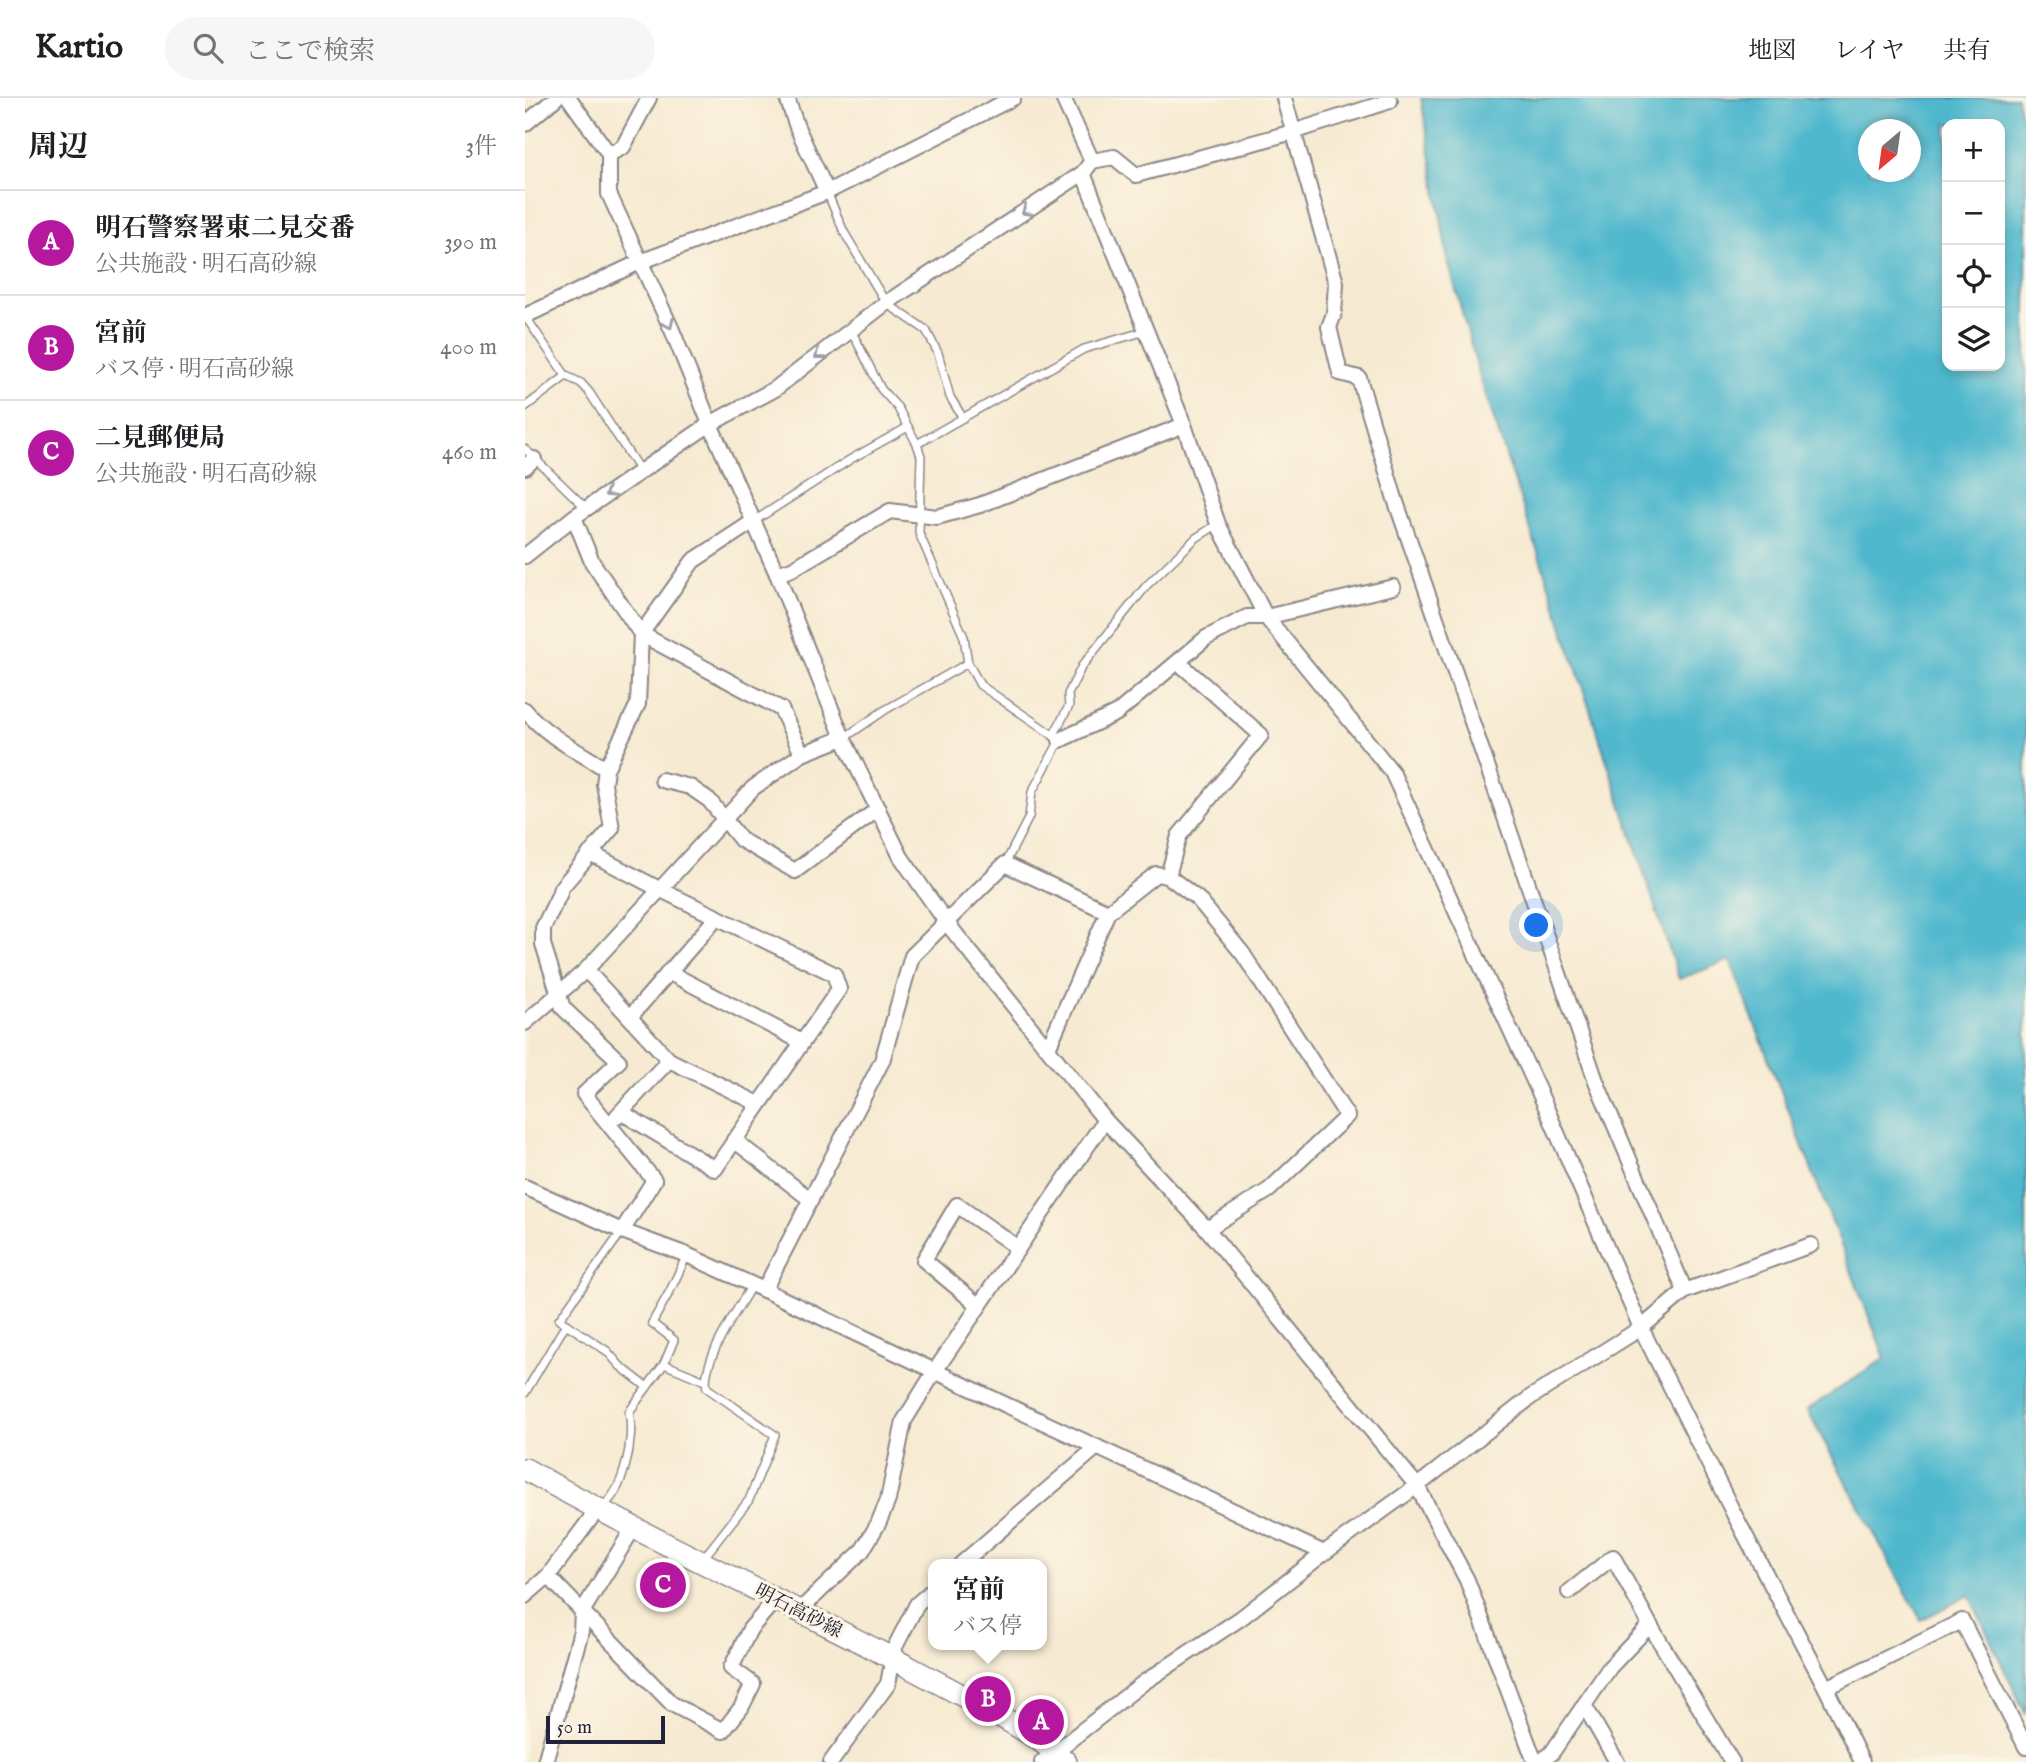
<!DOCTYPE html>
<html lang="ja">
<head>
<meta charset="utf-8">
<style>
	:root { --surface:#fff; --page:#f6f6f6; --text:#202124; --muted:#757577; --line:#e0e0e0; --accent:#b5179e }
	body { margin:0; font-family:"IM FELL English","Noto Serif JP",serif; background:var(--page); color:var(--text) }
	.controls { position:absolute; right:21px; top:21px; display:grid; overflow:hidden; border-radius:14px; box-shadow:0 4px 10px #0003 }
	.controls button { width:63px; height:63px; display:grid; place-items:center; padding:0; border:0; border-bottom:2px solid var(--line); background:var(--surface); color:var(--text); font:35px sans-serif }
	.compass { position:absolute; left:1333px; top:21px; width:63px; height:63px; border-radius:50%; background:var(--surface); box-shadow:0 4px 10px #0003; rotate:209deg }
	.scale { position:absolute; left:21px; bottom:18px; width:119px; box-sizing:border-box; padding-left:7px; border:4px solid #22223b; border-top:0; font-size:19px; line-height:24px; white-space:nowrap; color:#22223b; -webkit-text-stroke:5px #fcf5e5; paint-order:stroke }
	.you { position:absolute; left:1012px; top:828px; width:24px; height:24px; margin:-18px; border:5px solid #fff; border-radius:50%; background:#1a73e8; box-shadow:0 0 0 10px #1a73e833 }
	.badge { display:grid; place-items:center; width:46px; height:46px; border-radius:50%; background:var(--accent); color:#fff; font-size:23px; font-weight:700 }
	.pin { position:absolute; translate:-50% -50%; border:4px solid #fff; box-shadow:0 2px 7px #0006 }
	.popup { position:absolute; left:403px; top:1461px; width:119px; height:91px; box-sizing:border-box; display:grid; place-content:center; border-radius:14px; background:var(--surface); filter:drop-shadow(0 2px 5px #0005); font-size:23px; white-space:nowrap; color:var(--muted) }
	.popup b { font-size:26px; color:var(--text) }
	.popup::after { content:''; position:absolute; left:50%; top:100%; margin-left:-14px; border:14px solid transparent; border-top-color:var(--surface) }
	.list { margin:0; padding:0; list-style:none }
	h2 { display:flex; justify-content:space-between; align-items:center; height:91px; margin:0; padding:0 28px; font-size:30px }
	h2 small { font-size:23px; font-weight:400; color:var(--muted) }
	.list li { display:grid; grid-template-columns:46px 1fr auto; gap:21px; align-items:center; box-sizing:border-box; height:105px; padding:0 28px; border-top:2px solid var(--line) }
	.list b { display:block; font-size:26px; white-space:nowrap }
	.list p { margin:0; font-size:23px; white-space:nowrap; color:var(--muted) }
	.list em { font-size:23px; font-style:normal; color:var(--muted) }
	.icon { flex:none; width:38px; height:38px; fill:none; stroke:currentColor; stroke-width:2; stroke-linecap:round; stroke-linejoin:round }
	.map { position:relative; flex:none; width:1501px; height:1664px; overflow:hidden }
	header { display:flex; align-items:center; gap:42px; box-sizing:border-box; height:98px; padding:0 35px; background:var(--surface); border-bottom:2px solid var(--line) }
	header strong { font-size:33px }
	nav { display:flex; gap:38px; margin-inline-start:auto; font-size:24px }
	.search { width:490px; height:63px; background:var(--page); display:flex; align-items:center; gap:18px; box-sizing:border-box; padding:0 24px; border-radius:38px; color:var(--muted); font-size:26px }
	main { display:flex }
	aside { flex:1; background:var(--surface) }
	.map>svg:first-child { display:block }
	.water { fill:#4fb8cd; stroke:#386d84; stroke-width:2; fill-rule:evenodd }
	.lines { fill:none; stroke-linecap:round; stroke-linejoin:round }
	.service-casing { stroke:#8c8686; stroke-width:10 }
	.minor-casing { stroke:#8c8686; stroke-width:18 }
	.secondary-casing { stroke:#8c8686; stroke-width:24 }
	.service { stroke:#fff; stroke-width:7 }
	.minor { stroke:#fff; stroke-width:14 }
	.secondary { stroke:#fff; stroke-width:21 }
	.oneway { stroke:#9c9ca7 }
	.labels { text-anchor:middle; stroke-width:6; stroke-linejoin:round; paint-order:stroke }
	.street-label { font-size:19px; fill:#22223b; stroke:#fcf5e5 }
</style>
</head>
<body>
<header>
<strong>Kartio</strong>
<div class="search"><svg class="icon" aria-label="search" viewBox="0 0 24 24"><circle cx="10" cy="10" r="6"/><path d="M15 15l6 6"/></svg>ここで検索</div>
<nav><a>地図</a><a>レイヤ</a><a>共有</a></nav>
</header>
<main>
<aside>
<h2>周辺<small>3件</small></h2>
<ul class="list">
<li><span class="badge">A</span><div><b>明石警察署東二見交番</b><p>公共施設 · 明石高砂線</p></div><em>390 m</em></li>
<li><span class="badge">B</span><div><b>宮前</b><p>バス停 · 明石高砂線</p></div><em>400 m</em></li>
<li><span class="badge">C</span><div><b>二見郵便局</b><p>公共施設 · 明石高砂線</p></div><em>460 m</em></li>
</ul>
</aside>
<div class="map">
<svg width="1501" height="1664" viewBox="0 0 1501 1664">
	<rect width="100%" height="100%" fill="#fcf5e5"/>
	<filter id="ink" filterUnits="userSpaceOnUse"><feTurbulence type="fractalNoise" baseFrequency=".0143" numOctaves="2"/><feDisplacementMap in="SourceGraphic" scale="14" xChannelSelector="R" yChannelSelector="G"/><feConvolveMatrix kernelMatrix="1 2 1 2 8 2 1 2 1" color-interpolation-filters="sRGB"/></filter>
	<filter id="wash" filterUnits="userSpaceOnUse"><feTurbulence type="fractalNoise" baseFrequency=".00686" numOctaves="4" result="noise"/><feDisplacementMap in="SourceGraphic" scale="28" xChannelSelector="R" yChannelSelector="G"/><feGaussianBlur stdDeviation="1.57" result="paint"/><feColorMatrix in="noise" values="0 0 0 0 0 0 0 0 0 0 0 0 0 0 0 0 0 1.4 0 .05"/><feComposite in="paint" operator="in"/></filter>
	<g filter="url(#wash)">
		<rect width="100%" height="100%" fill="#f7ead2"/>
		<path class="water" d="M 896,0 L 1492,0 L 1501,40 L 1501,1617 L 1444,1497 L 1396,1522 L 1282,1312 L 1360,1260 L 1205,862 L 1154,881 L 955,279 L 923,163 ZM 1422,26 L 1475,26 L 1475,268 L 1422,268 ZM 1344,32 L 1386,32 L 1386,74 L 1344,74 Z"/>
	</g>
	<g filter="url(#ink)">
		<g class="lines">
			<defs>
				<g id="service">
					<polyline points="302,94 319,134 361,205 401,232 413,255 425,299 438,320"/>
					<polyline points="0,218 41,278 56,285 64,294 115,373"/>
					<polyline points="326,232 356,291 373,310 392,346"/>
					<polyline points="0,309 41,278"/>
					<polyline points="0,351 61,410"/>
					<polyline points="229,423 326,361 383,329"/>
					<polyline points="528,638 544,608 543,596 557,568 622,487 671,440 693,426"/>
					<polyline points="319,640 360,612 443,565"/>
					<polyline points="480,766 504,719 507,694 535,642 455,587 443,565 439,539 394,435 396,358 392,346 559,251 621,233"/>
					<polyline points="162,1157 145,1193 127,1225 149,1242 139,1266 180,1283"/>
					<polyline points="41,1226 82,1253 95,1268 122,1289"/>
					<polyline points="0,1295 41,1226 34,1222 97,1133"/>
					<path d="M 76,1409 C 99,1395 110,1340 104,1314 L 139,1266"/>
					<path d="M 177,1462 L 224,1402 L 250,1337 L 182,1290 C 175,1266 214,1209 227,1187"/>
				</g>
				<g id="minor">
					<polyline points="44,0 84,56 84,96 147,232 185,326 252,476 318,640 376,759 421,824 580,1022 682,1131 892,1388 942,1482 1010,1664"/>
					<polyline points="262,0 272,29 302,94"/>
					<polyline points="538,0 567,63 558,75 659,327 693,426 741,519 867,674 1020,1007 1116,1230 1209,1416 1301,1590 1337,1664"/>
					<polyline points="759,0 811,185 809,216 804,229 815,275 834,280 870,401 1071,983 1160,1193"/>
					<polyline points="0,26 31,0"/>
					<polyline points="84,56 98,49 124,0"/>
					<polyline points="567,63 589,59 611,77 768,34 865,3"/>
					<polyline points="0,218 115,164 302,94 488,0"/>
					<polyline points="0,369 9,361"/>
					<polyline points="49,419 67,464 116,536 256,611 277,656 318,640"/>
					<polyline points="0,458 49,419 185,326 250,291 361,205 558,75"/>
					<polyline points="252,476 267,471 365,413 412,419 455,407 659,327"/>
					<path d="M 0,612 C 20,637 54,654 81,671"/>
					<polyline points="535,642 592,615 681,540 722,519 741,519 868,489"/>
					<polyline points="137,682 165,689 184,702 216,742 270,773 353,711"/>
					<polyline points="65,755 134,791 309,876 314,891 190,1071 96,1014"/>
					<polyline points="643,778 654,738 736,637 653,564"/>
					<polyline points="61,872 144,962 234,1006"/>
					<polyline points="143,874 277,944"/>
					<polyline points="105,919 192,819"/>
					<polyline points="0,925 61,872 228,690 277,656"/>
					<polyline points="523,950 583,814 631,776 643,778 673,801 718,856 822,1018 744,1092 682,1131"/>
					<polyline points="92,1018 144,962"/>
					<polyline points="209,1042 286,1102"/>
					<polyline points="0,1089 97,1133 162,1157 239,1192 477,1305 799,1455"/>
					<polyline points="97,1133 129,1082 59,996 94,963 38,910 18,846 18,830 34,797 36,790 87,730 79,686 81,671 113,606 116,536 168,463 229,423"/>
					<polyline points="239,1192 357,963 387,858 480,766 583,814"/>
					<polyline points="454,1208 399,1162 432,1107 493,1150"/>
					<polyline points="436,1466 572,1349"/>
					<polyline points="23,1478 147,1606 198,1633 216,1610 228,1586 206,1570 225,1531 251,1501"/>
					<polyline points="1044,1494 1088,1459 1125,1527 1207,1664"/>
					<polyline points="0,1498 23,1478 72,1412"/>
					<polyline points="275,1512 337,1453 353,1426 363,1402 379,1323 410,1273 580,1022"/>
					<polyline points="1301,1590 1437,1523 1501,1649"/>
					<polyline points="1059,1607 1092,1664"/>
					<polyline points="20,1664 56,1533 57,1514 109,1429"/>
					<polyline points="306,1664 363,1586 370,1549 392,1506 409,1491"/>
					<polyline points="517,1664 618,1585 716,1520 799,1455 892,1388 1006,1299 1116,1230 1160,1193 1286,1147"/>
					<polyline points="1014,1664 1026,1656 1085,1569 1125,1527"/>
				</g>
				<path id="secondary" d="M 0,1371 C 117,1437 239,1494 359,1556 C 393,1574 428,1592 462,1611 C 489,1626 518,1642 541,1664"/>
			</defs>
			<use href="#service" class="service-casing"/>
			<use href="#minor" class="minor-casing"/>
			<use href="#secondary" class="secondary-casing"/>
			<use href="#service" class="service"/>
			<use href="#minor" class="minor"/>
			<use href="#secondary" class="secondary"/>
		</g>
		<defs><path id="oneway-chevron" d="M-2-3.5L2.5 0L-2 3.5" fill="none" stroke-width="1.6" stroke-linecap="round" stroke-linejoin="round" transform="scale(1.75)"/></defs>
		<g class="oneway">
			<use href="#oneway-chevron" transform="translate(501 113) rotate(147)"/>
			<use href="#oneway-chevron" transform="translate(144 226) rotate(65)"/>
			<use href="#oneway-chevron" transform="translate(294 257) rotate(142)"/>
			<use href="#oneway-chevron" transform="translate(84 395) rotate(146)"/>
		</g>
	</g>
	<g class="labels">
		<g class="street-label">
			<text transform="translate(274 1512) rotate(27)" y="7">明石高砂線</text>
		</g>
	</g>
</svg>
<div class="controls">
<button>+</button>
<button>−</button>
<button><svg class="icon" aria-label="locate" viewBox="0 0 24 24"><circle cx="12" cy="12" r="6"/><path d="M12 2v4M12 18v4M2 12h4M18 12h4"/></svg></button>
<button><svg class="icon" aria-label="layers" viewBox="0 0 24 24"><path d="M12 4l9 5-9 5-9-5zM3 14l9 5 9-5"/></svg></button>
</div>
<svg class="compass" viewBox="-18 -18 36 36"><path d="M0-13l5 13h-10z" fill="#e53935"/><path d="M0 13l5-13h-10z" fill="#757577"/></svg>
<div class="scale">50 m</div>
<div class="you"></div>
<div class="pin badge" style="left:516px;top:1624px">A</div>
<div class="pin badge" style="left:463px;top:1601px">B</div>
<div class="popup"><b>宮前</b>バス停</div>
<div class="pin badge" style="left:138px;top:1487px">C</div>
</div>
</main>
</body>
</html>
